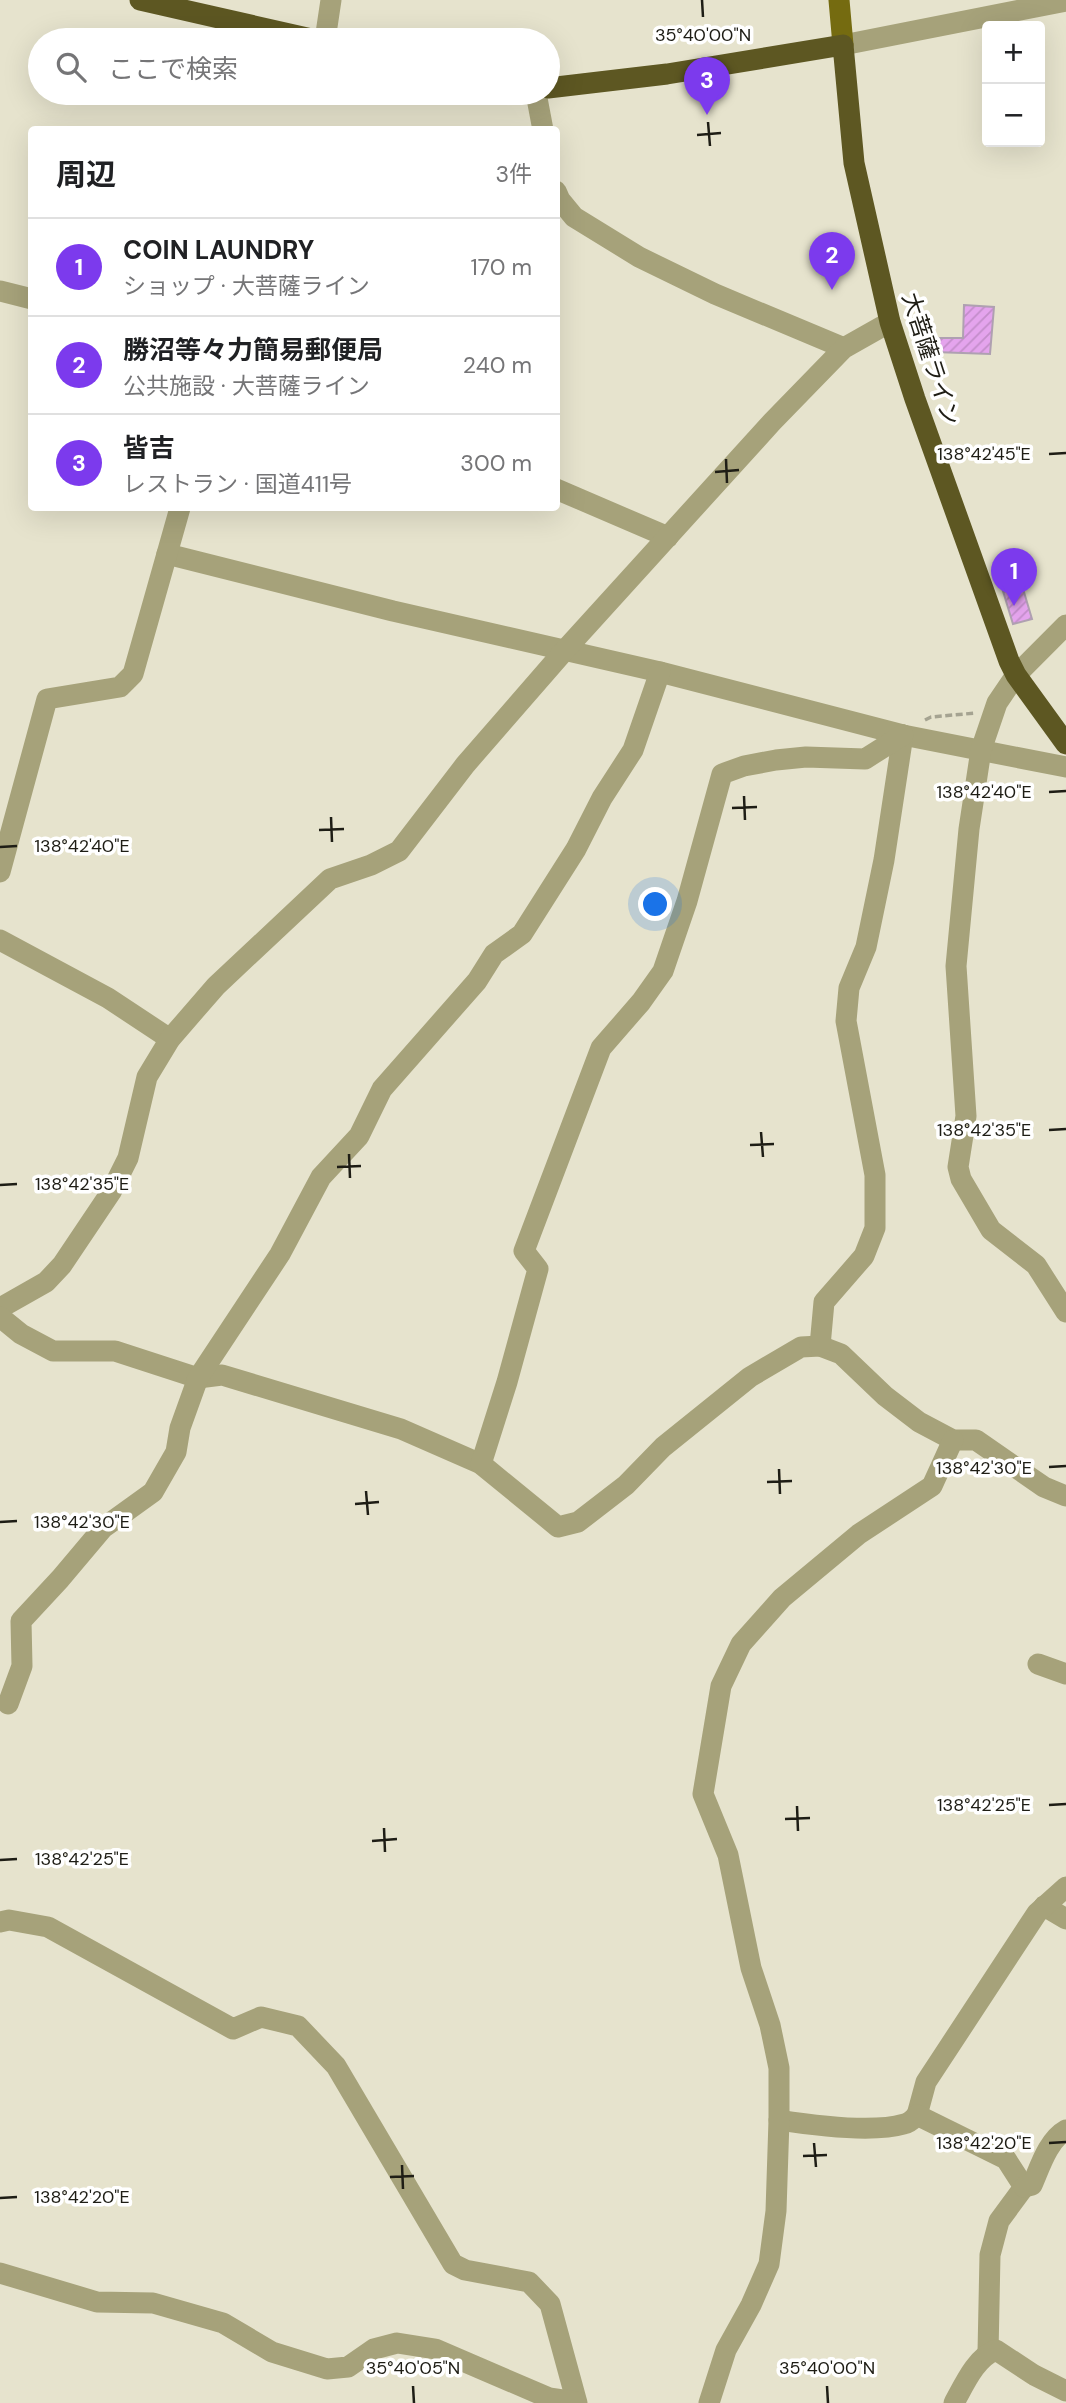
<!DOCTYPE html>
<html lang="ja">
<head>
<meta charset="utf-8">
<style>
	:root { --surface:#fff; --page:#f6f6f6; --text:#202124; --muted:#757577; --line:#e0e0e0; --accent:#7c3aed }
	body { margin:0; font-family:"DM Sans","Noto Sans JP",sans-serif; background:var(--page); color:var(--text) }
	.controls { position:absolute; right:21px; top:21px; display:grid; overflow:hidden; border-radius:7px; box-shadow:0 7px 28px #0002 }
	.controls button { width:63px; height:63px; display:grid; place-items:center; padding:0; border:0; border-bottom:2px solid var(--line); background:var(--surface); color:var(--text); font:35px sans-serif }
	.you { position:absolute; left:656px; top:905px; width:24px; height:24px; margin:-18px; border:5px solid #fff; border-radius:50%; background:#1a73e8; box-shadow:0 0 0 10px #1a73e833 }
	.badge { display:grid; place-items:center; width:46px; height:46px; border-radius:50%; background:var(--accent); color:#fff; font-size:23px; font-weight:700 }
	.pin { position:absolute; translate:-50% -58px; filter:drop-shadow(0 2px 4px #0008) }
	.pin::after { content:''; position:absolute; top:37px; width:24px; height:21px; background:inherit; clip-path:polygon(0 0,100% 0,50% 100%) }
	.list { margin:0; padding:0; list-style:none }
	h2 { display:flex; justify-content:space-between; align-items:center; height:91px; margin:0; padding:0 28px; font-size:30px }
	h2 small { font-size:23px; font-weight:400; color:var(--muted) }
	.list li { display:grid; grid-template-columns:46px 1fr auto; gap:21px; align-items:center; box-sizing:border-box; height:98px; padding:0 28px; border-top:2px solid var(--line) }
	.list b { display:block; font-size:26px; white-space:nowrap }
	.list p { margin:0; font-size:23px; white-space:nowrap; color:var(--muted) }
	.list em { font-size:23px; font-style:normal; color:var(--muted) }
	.icon { flex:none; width:38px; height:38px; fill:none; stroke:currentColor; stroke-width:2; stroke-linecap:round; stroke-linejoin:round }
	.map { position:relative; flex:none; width:1066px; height:2403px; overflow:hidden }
	.search { position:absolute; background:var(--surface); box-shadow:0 7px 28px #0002; left:28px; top:28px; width:532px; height:77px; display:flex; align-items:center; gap:18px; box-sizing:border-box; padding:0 24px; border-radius:38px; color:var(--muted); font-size:26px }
	.panel { position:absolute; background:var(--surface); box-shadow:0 7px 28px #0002; left:28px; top:126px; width:532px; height:385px; border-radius:7px }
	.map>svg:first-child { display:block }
	.building { fill:url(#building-hatch); stroke:#afa0b1; stroke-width:2 }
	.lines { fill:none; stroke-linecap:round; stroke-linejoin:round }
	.path { stroke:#a5a391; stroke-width:3.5; stroke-dasharray:7 3.5; stroke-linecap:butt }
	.minor { stroke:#a6a27a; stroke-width:21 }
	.major { stroke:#756b10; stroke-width:21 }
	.highway { stroke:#5d5722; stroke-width:21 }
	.ticks { fill:none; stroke:#1e1d15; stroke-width:2.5 }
	.labels { text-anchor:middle; stroke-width:7; stroke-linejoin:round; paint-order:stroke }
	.street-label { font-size:23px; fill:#1e1d15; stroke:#fff }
	.ticks-label { font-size:18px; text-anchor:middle; fill:#1e1d15; stroke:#fff; stroke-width:7; stroke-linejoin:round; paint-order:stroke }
</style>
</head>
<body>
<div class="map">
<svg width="1066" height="2403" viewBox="0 0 1066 2403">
	<defs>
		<pattern id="building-hatch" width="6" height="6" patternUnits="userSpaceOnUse" patternTransform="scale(1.75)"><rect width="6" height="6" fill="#e4a4ed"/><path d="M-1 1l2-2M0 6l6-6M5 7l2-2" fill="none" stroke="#c38dca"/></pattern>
	</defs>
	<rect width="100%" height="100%" fill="#e6e3cd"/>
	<g class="building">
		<polygon points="964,305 994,307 990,354 935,352 935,338 963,338"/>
		<polygon points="1021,582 1032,619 1013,624 1002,588"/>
	</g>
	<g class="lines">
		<polyline class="path" points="925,720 931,717 976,713"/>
		<g class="minor">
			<polyline points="325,40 331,0"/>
			<polyline points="843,45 1066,1"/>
			<polyline points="536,93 543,130"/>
			<polyline points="556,191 560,200 574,217 639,257 715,294 844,348"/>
			<polyline points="0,291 32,299"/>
			<polyline points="556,489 668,537"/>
			<polyline points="167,554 393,611 660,672 903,735 1066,767"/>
			<polyline points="1066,625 1016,675 997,703 981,750 969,829 956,966 966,1116 958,1167 961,1179 991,1230 1036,1265 1066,1312"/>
			<polyline points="0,872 47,699 120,687 133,674 180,508"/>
			<polyline points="0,940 108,998 170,1039"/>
			<polyline points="0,1308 46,1282 62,1265 111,1192 128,1158 147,1077 170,1039 216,986 330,879 371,865 399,851 465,765 565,650 772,422 844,348 890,322"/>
			<polyline points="0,1317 21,1334 53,1351 115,1351 198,1378 222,1375 401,1429 481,1464 558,1527 578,1522 626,1485 663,1447 750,1377 801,1347 820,1346 841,1354 885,1396 919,1422 953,1440 976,1440 1044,1487 1066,1496"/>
			<polyline points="820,1346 824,1302 864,1256 875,1228 875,1175 846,1021 849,988 866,947 884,860 903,735"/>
			<polyline points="481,1464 507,1382 538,1269 524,1251 601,1048 641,1002 663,971 687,901 722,774 744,766 776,760 806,757 865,759 903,735"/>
			<polyline points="1038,1664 1066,1674"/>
			<polyline points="8,1704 22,1666 21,1621 60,1579 103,1528 153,1492 176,1452 180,1428 198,1378 280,1254 321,1177 359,1136 382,1089 477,981 494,954 522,934 576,849 602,798 633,750 660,672"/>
			<polyline points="1044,1906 1066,1919"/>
			<polyline points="0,1922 9,1920 48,1927 233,2029 261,2017 298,2026 336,2066 453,2264 465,2270 529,2282 550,2304 577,2403"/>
			<polyline points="917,2115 926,2082 1037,1913 1066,1887"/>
			<path d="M 779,2120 C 811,2125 873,2133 904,2124 C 910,2123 913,2119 917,2115 L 1006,2159 L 1024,2187 L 999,2221 L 990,2255 L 988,2353"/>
			<path d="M 1024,2187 L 1032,2185 C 1040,2167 1048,2140 1066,2130"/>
			<polyline points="0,2273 97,2302 153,2303 223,2323 272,2352 327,2369 348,2367 374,2349 397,2343 435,2349 549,2398 576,2402"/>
			<polyline points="709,2403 726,2350 751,2305 769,2264 776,2211 779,2120 779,2068 770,2025 751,1968 728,1855 703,1794 721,1686 741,1644 782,1598 859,1534 932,1486 953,1440"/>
			<path d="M 954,2403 C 964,2385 976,2357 996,2350 L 1034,2375 L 1066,2391"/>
		</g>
		<polyline class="major" points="839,0 843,45"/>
		<g class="highway">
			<polyline points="140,0 316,40"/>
			<polyline points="548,88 667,74 843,45 854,163 890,322 915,399 1009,661 1016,675 1066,744"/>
		</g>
	</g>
	<path class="ticks" d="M 702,0 L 703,17M 708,122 L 710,146M 697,135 L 721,133M 1049,454 L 1066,453M 726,459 L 727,483M 715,472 L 739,470M 1049,792 L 1066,791M 744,796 L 745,820M 732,808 L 757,807M 331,817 L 332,842M 319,830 L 344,829M 0,847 L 17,846M 1049,1130 L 1066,1129M 761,1132 L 763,1157M 750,1145 L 774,1144M 349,1154 L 350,1178M 337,1167 L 361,1166M 0,1185 L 17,1184M 1049,1467 L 1066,1466M 779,1469 L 780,1494M 767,1482 L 792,1481M 366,1491 L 368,1515M 355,1504 L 379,1502M 0,1522 L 17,1521M 1049,1805 L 1066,1804M 797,1806 L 798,1831M 785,1819 L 810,1818M 384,1828 L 385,1852M 372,1841 L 397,1839M 0,1860 L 17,1859M 814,2143 L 816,2167M 1049,2143 L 1066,2142M 803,2156 L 827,2155M 402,2165 L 403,2189M 390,2177 L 414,2176M 0,2198 L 17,2197M 413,2386 L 414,2403M 827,2386 L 828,2403"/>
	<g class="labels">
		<g class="street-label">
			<text transform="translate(931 359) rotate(72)" y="8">大菩薩ライン</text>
		</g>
	</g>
	<g class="ticks-label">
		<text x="703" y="41">35°40'00"N</text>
		<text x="984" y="460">138°42'45"E</text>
		<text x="984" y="798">138°42'40"E</text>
		<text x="82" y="852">138°42'40"E</text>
		<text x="984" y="1136">138°42'35"E</text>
		<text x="82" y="1190">138°42'35"E</text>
		<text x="984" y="1474">138°42'30"E</text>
		<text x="82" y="1528">138°42'30"E</text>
		<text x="984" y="1811">138°42'25"E</text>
		<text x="82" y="1865">138°42'25"E</text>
		<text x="984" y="2149">138°42'20"E</text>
		<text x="82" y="2203">138°42'20"E</text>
		<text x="413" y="2374">35°40'05"N</text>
		<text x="827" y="2374">35°40'00"N</text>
	</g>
</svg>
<div class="controls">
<button>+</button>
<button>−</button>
</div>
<div class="you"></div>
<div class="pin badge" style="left:1014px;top:606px">1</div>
<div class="pin badge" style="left:832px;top:290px">2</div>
<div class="pin badge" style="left:707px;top:115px">3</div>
<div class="search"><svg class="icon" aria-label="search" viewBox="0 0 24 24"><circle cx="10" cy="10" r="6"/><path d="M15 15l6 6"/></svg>ここで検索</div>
<section class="panel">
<h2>周辺<small>3件</small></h2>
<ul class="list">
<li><span class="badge">1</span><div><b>COIN LAUNDRY</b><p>ショップ · 大菩薩ライン</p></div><em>170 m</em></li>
<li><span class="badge">2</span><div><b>勝沼等々力簡易郵便局</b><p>公共施設 · 大菩薩ライン</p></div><em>240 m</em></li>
<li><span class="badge">3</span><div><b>皆吉</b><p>レストラン · 国道411号</p></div><em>300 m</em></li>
</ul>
</section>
</div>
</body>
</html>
